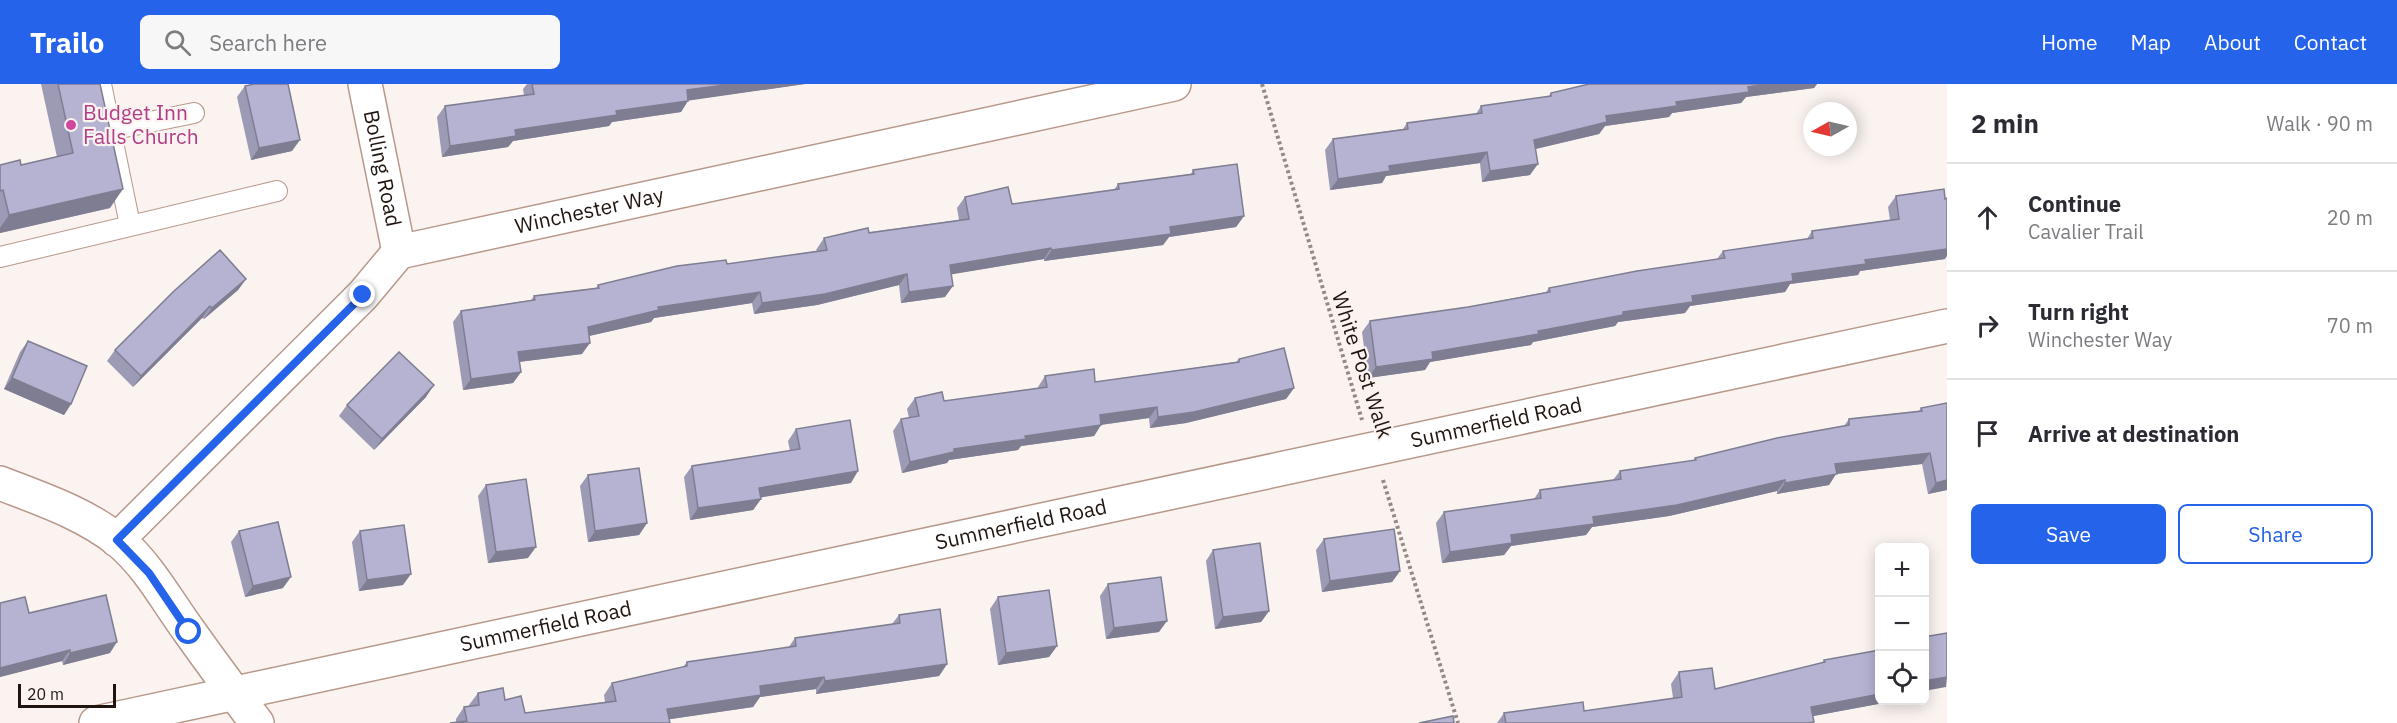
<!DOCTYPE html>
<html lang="en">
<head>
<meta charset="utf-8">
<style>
	:root { --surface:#fff; --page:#f7f7f7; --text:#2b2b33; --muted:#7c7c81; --line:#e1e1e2; --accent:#2563eb }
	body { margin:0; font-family:"IBM Plex Sans",sans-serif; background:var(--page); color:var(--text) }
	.controls { position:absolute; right:18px; bottom:18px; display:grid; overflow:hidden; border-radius:9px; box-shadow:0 3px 15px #0003 }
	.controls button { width:54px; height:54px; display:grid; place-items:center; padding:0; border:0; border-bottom:2px solid var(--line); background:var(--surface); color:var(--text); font:30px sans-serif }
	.compass { position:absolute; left:1803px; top:18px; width:54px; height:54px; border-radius:50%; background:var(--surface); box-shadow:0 3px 15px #0003; rotate:262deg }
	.scale { position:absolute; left:18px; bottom:15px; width:98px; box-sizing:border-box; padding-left:6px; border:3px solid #20140f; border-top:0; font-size:16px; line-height:21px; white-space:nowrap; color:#20140f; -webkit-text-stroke:4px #faf3f0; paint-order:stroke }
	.stop { position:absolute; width:18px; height:18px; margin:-14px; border:4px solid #2563eb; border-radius:50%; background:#fff }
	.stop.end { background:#2563eb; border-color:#fff; box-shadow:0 2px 6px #0008 }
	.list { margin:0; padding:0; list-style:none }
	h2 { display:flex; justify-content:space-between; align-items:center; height:78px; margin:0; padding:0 24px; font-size:26px }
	h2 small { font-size:20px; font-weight:400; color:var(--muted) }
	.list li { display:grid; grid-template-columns:39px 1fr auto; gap:18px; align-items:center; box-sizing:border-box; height:108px; padding:0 24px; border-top:2px solid var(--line) }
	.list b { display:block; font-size:22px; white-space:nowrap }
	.list p { margin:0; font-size:20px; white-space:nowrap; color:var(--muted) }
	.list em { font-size:20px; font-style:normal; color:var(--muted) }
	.actions { display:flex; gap:12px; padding:18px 24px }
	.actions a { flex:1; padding:14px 0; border:2px solid var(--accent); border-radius:9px; text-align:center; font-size:21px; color:var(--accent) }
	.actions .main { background:var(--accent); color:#fff }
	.icon { flex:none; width:33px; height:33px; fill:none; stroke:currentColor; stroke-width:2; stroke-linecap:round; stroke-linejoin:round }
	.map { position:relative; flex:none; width:1947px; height:639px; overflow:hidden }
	header { display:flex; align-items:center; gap:36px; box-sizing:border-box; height:84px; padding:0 30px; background:var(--accent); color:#fff }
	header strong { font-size:28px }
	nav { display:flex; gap:33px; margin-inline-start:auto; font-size:21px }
	.search { width:420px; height:54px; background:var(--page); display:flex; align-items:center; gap:15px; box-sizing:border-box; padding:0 21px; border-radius:9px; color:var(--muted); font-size:22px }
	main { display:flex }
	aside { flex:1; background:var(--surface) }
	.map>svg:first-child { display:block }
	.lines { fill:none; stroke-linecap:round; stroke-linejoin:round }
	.service-casing { stroke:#b8988a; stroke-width:22 }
	.minor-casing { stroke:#b8988a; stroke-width:36 }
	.path { stroke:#938985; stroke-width:4; stroke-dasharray:3 3; stroke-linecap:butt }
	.service { stroke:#fff; stroke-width:20 }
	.minor { stroke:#fff; stroke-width:33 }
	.wall { fill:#9c9ab4 }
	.shaded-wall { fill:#7f7d92 }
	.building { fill:#b5b3d1; stroke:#7f7d92; stroke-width:1.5 }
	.route { stroke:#2563eb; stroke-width:8 }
	.hotel-dot { fill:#d1479c; stroke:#faf3f0; stroke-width:2 }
	.labels { text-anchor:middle; stroke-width:4.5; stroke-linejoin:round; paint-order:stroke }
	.hotel-label { font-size:21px; fill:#b23c85; stroke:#faf3f0; text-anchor:start }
	.street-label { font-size:21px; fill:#20140f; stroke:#faf3f0 }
</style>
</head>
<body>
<header>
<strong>Trailo</strong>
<div class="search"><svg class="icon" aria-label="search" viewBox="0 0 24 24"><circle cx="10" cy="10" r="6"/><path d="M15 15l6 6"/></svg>Search here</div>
<nav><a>Home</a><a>Map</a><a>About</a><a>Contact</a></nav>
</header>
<main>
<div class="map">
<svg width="1947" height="639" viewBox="0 0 1947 639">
	<rect width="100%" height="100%" fill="#faf3f0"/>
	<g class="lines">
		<defs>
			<g id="service">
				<polyline points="101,0 130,141"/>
				<polyline points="110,46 194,29"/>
				<polyline points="0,173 277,107"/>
			</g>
			<g id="minor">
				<path id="s1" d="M 365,0 L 399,168"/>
				<path d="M 0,399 C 41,415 84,429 119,457 C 148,481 167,517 189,547 C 211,578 234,609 257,639"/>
				<path id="s2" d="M 117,456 L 363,211 L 399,168 L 1174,0"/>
				<path id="s3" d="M 96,639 L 1947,242"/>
			</g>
		</defs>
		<use href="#service" class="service-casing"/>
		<use href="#minor" class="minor-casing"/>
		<g class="path">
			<polyline points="1262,0 1362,336"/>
			<polyline points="1383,396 1458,639"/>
		</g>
		<use href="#service" class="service"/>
		<use href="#minor" class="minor"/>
	</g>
	<g class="wall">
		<polygon points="41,0 100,0 110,124 0,149 0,81 21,81 57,73"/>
		<polygon points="527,0 805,0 688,16 681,28 612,38 609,42 513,57 508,63 442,73 437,33 445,22 524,11 523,5"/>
		<polygon points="1589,0 1817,0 1814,4 1746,13 1741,19 1672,29 1669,33 1605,42 1599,50 1536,65 1530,91 1482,98 1480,79 1386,92 1382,99 1330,106 1325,66 1333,55 1403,45 1407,39 1476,30 1481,22 1548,13 1551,9"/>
		<polygon points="245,2 292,67 251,76 237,13"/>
		<polygon points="1193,86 1244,132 1236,143 1169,153 1163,161 1044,177 1044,175 951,190 945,213 901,219 899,201 817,221 754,230 752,219 654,234 651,238 589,252 582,270 519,278 521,288 513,299 463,306 453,238 461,227 531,216 534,212 596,204 598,201 727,180 817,167 816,166 824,154 959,136 957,124 965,113 1012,120 1114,106 1118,100 1191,90"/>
		<polygon points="1896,112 1945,175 1860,187 1858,191 1790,200 1785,208 1690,222 1685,229 1618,238 1615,242 1533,258 1531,261 1430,278 1425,286 1368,294 1362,248 1370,237 1468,223 1546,208 1549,204 1717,175 1723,167 1807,155 1812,147 1890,136 1888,123"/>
		<polygon points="246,195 238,206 204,235 202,234 133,303 107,277 115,266"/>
		<polygon points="28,257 71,320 64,331 4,305 20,268"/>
		<polygon points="1239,275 1294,304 1286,315 1186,339 1150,344 1149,334 1101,341 1094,352 1021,362 1018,366 949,376 947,379 902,389 893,347 901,335 909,334 907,325 915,314 944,317 1038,304 1038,303 1045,292 1095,298 1236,278"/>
		<polygon points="426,313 374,366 339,332 347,321"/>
		<polygon points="1947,319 1947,406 1928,410 1922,380 1836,390 1829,401 1777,410 1777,407 1669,432 1592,443 1586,451 1511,462 1504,471 1442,479 1436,439 1444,428 1534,415 1540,406 1613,396 1620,387 1693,377 1695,374 1844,342 1849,335 1919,327 1921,324"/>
		<polygon points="796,345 851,399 761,413 761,415 753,426 690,436 684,393 692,382 790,367 788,357"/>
		<polygon points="588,391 647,439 639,451 588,458 580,402"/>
		<polygon points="486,401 528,474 488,479 478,412"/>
		<polygon points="239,447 283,504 245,513 231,458"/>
		<polygon points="360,447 403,501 359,507 352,458"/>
		<polygon points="1324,455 1400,487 1392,498 1322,508 1316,466"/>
		<polygon points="1213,466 1269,527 1261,538 1215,545 1206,477"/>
		<polygon points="1108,500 1159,548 1106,555 1100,512"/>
		<polygon points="998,513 1057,562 1049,573 998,581 990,525"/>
		<polygon points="0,519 29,529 110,569 63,581 62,577 0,593"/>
		<polygon points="899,531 947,580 939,592 816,610 816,605 760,613 753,623 669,635 456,638 456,635 464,623 469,622 469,621 478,609 525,629 605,618 604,611 612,599 683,583 687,578 788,564 795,554 892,540"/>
		<polygon points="1880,566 1880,616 1878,620 1813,632 1814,638 1813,639 1497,639 1504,629 1584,627 1673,614 1671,600 1679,588 1715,605 1822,579 1824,576"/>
	</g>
	<g class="shaded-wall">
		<polygon points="733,0 805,0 679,18 687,6"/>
		<polygon points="1769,0 1817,0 1814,4 1746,13 1741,19 1672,29 1669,33 1605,42 1599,50 1526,67 1534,56 1606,32 1676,18 1748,3"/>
		<polygon points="688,17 681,28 612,38 609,42 513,57 508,63 442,73 450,62 515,46 616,27"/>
		<polygon points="300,56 292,67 251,76 259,64"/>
		<polygon points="1487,68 1480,79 1386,92 1382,99 1330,106 1338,95 1389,82"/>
		<polygon points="1538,80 1530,91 1482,98 1490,87"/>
		<polygon points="123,105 110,124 0,149 0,144 9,131"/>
		<polygon points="1244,132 1236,143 1169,153 1163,161 1044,177 1052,166 1170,143"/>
		<polygon points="1051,164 1044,175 942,192 950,181"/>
		<polygon points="1947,165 1947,172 1945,175 1860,187 1858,191 1790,200 1785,208 1690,222 1685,229 1618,238 1615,242 1533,258 1531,261 1430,278 1425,286 1368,294 1376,283 1432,268 1538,247 1792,190 1865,176"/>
		<polygon points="907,190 899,201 817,221 754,230 762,219"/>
		<polygon points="246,195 238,206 204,235 212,224"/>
		<polygon points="953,202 945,213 901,219 909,208"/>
		<polygon points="760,208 752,219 654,234 651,238 580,254 588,243 658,223"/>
		<polygon points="210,222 202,234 133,303 141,292"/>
		<polygon points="590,259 582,270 510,279 518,268"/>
		<polygon points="521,288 513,299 463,306 471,295"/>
		<polygon points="12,294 71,320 64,331 4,305"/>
		<polygon points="434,301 426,313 374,366 382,355"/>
		<polygon points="1294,304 1286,315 1186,339 1150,344 1158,333"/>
		<polygon points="1157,323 1149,334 1092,342 1100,331"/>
		<polygon points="1101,341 1094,352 1021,362 1018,366 949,376 947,379 902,389 910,378 954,365 1025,352"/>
		<polygon points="1930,369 1922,380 1836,390 1829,401 1777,410 1785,399 1835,380"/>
		<polygon points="858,387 851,399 751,415 759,404"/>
		<polygon points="1785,396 1777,407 1669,432 1592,443 1586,451 1511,462 1504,471 1442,479 1450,468 1511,451 1593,433"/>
		<polygon points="1947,396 1947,406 1928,410 1936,399"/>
		<polygon points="761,415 753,426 690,436 698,424"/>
		<polygon points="647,439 639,451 588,458 595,447"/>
		<polygon points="536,463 528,474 488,479 496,468"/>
		<polygon points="1400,487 1392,498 1322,508 1330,497"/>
		<polygon points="411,490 403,501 359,507 367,496"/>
		<polygon points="291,493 283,504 245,513 253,502"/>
		<polygon points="1269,527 1261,538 1215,545 1223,533"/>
		<polygon points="1167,537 1159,548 1106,555 1114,544"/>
		<polygon points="117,558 110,569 63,581 70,569"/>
		<polygon points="1057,562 1049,573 998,581 1006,569"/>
		<polygon points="70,566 62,577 0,593 0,584"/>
		<polygon points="947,580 939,592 816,610 825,597"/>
		<polygon points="824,593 816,605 760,613 753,623 658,637 667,625 760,602"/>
		<polygon points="1947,593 1946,603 1924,607 1924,597"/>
		<polygon points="1880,610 1880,616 1878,620 1803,634 1811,623"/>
	</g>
	<g class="building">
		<polygon points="58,0 100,0 123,105 9,131 3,106 0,107 0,81 20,76 21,81 73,69"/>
		<polygon points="254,0 288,0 300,56 259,64 245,2"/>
		<polygon points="532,0 733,0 687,6 688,17 616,27 617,31 515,46 516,52 450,62 445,22 534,10"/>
		<polygon points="1589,0 1769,0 1748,3 1749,8 1676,18 1677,22 1606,32 1607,38 1534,56 1538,80 1490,87 1487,68 1389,82 1390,87 1338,95 1333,55 1408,45 1407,39 1482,29 1481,22 1551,12 1551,9"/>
		<polygon points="1237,80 1244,132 1170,143 1171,150 1052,166 1051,164 950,181 953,202 909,208 907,190 825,210 762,219 760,208 658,223 659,226 588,243 590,259 518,268 521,288 471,295 461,227 535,216 534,212 599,204 598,201 677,182 726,176 727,180 827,166 824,154 868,144 869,149 969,135 965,113 1008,103 1012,120 1119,105 1118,100 1194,90 1193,86"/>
		<polygon points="1944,105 1945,115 1947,114 1947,165 1865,176 1866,180 1792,190 1793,197 1692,212 1693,218 1623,228 1623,231 1538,247 1539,250 1432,268 1433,275 1376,283 1370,237 1468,223 1550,208 1549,204 1637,187 1725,174 1723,167 1813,154 1812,147 1899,135 1896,112"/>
		<polygon points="220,166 246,195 212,224 210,222 141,292 115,266 174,207"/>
		<polygon points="28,257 87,282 71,320 12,294"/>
		<polygon points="1284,264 1294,304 1194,328 1158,333 1157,323 1100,331 1101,341 1025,352 1026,355 954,365 954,368 910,378 901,335 919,332 915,314 942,308 944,317 1047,303 1045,292 1094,285 1095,298 1239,278 1239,275"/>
		<polygon points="399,268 434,301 382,355 347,321"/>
		<polygon points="1947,319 1947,396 1936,399 1930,369 1835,380 1837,390 1785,399 1785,396 1677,421 1593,433 1594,440 1511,451 1512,459 1450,468 1444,428 1541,414 1540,406 1621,395 1620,387 1696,376 1695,374 1777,354 1849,341 1849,335 1922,327 1921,324"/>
		<polygon points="850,336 858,387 759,404 761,415 698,424 692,382 800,365 796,345"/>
		<polygon points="639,384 647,439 595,447 588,391"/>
		<polygon points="526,395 536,463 496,468 486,401"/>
		<polygon points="278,438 291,493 253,502 239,447"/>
		<polygon points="404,441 411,490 367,496 360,447"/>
		<polygon points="1394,445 1400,487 1330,497 1324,455"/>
		<polygon points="1260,459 1269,527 1223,533 1213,466"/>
		<polygon points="1161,493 1167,537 1114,544 1108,500"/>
		<polygon points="1049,506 1057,562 1006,569 998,513"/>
		<polygon points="106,511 117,558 70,569 70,566 0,584 0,519 25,513 29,529"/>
		<polygon points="940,525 947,580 825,597 824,593 760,602 761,611 667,625 670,639 450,639 467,637 464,623 479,621 478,609 503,604 505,616 521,612 525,629 616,617 612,599 687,582 687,578 796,562 795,554 900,539 899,531"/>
		<polygon points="1947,549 1947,593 1924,597 1924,553"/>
		<polygon points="1880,566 1880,610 1811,623 1814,638 1808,639 1506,639 1504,629 1583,618 1584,627 1682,613 1679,588 1712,584 1715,605 1825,578 1824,576"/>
		<polygon points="1453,632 1454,639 1419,639"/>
	</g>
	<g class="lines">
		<polyline class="route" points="189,548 149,489 117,456 363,211"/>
	</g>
	<circle class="hotel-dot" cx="71" cy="41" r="6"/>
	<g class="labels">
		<g class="hotel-label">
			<text x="83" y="36">Budget Inn<tspan x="83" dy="24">Falls Church</tspan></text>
		</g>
		<g class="street-label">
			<text dy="7" stroke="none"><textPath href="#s1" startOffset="86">Bolling Road</textPath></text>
			<text dy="7" stroke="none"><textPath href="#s2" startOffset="598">Winchester Way</textPath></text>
			<text transform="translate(1362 281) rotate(72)" y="7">White Post Walk</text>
			<text dy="7" stroke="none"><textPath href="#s3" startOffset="1432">Summerfield Road</textPath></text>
			<text dy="7" stroke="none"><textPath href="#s3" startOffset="946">Summerfield Road</textPath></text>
			<text dy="7" stroke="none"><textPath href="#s3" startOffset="460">Summerfield Road</textPath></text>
		</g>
	</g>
</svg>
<div class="controls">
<button>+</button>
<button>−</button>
<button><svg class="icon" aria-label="locate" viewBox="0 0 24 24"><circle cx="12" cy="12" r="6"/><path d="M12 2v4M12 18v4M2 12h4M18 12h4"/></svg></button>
</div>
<svg class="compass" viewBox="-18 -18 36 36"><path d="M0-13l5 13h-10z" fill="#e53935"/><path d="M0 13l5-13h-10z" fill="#7c7c81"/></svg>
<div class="scale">20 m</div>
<div class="stop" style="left:189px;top:548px"></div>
<div class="stop end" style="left:363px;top:211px"></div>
</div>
<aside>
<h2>2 min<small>Walk · 90 m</small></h2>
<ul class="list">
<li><svg class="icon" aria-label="ahead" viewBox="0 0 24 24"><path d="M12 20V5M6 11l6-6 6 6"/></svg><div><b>Continue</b><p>Cavalier Trail</p></div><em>20 m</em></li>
<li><svg class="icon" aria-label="right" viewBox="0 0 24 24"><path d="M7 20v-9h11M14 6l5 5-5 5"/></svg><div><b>Turn right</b><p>Winchester Way</p></div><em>70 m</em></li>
<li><svg class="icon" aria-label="arrive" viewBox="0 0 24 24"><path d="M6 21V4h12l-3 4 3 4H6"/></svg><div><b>Arrive at destination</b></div></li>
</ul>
<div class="actions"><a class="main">Save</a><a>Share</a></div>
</aside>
</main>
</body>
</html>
